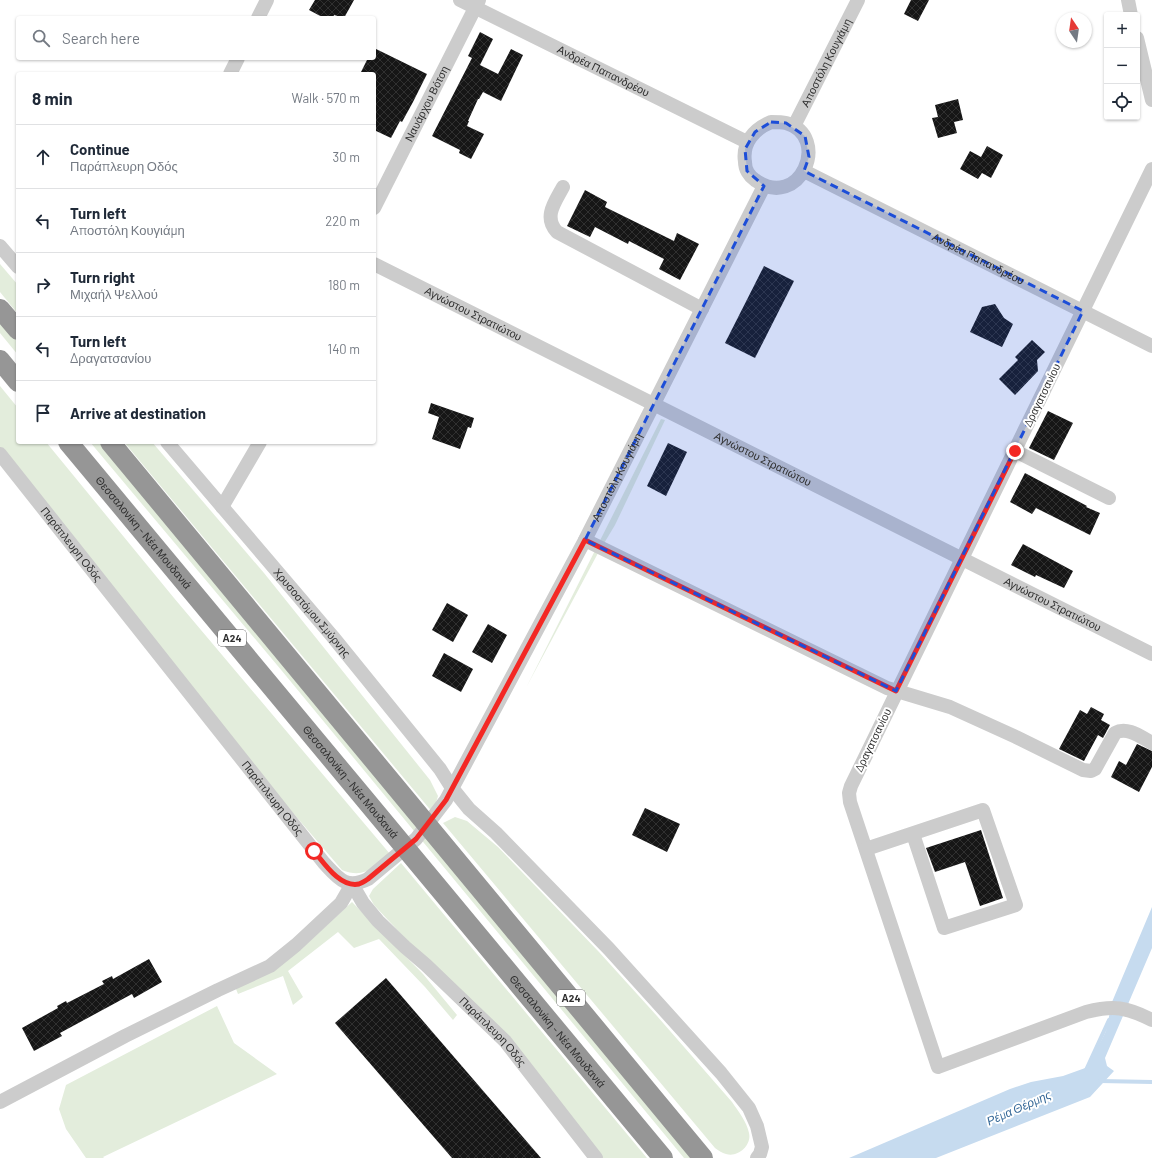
<!DOCTYPE html>
<html lang="en">
<head>
<meta charset="utf-8">
<style>
	:root { --surface:#fff; --page:#f2f2f3; --text:#1f2937; --muted:#747a83; --line:#e0e1e3 }
	body { margin:0; font-family:Barlow,sans-serif; background:var(--page); color:var(--text) }
	.controls { position:absolute; right:12px; top:12px; display:grid; overflow:hidden; border-radius:4px; box-shadow:0 1px 3px #0004 }
	.controls button { width:36px; height:36px; display:grid; place-items:center; padding:0; border:0; border-bottom:1px solid var(--line); background:var(--surface); color:var(--text); font:20px sans-serif }
	.compass { position:absolute; left:1056px; top:12px; width:36px; height:36px; border-radius:50%; background:var(--surface); box-shadow:0 1px 3px #0004; rotate:347deg }
	.stop { position:absolute; width:12px; height:12px; margin:-9px; border:3px solid #f32824; border-radius:50%; background:#fff }
	.stop.end { background:#f32824; border-color:#fff; box-shadow:0 1px 4px #0008 }
	.list { margin:0; padding:0; list-style:none }
	h2 { display:flex; justify-content:space-between; align-items:center; height:52px; margin:0; padding:0 16px; font-size:17px }
	h2 small { font-size:13px; font-weight:400; color:var(--muted) }
	.list li { display:grid; grid-template-columns:26px 1fr auto; gap:12px; align-items:center; box-sizing:border-box; height:64px; padding:0 16px; border-top:1px solid var(--line) }
	.list b { display:block; font-size:15px; white-space:nowrap }
	.list p { margin:0; font-size:13px; white-space:nowrap; color:var(--muted) }
	.list em { font-size:13px; font-style:normal; color:var(--muted) }
	.icon { flex:none; width:22px; height:22px; fill:none; stroke:currentColor; stroke-width:2; stroke-linecap:round; stroke-linejoin:round }
	.map { position:relative; flex:none; width:1152px; height:1158px; overflow:hidden }
	.search { position:absolute; background:var(--surface); box-shadow:0 1px 3px #0004; left:16px; top:16px; width:360px; height:44px; display:flex; align-items:center; gap:10px; box-sizing:border-box; padding:0 14px; border-radius:4px; color:var(--muted); font-size:15px }
	.panel { position:absolute; background:var(--surface); box-shadow:0 1px 3px #0004; left:16px; top:72px; width:360px; height:372px; border-radius:4px }
	.map>svg:first-child { display:block }
	.grass { fill:#e3eddc }
	.water { fill:#c6dbef }
	.lines { fill:none; stroke-linecap:round; stroke-linejoin:round }
	.stream { stroke:#c6dbef; stroke-width:4 }
	.building { fill:url(#building-cross-hatch) }
	.minor { stroke:#ccc; stroke-width:14 }
	.highway { stroke:#969696; stroke-width:20 }
	.route { stroke:#f32824; stroke-width:5 }
	.marked { fill:#1d4ed8; fill-opacity:0.2; stroke:#1d4ed8; stroke-width:3; stroke-dasharray:8 5; stroke-linejoin:round }
	.labels { text-anchor:middle; stroke-width:4; stroke-linejoin:round; paint-order:stroke }
	.shield { fill:#fff; stroke:#6d6d6d; stroke-width:1 }
	.shield-label { font-size:10px; font-weight:bold; fill:#2f2f2f }
	.street-label { font-size:11px; fill:#2f2f2f; stroke:#fff }
	.water-label { font-size:12px; font-style:italic; fill:#366998; stroke:#fff }
</style>
</head>
<body>
<div class="map">
<svg width="1152" height="1158" viewBox="0 0 1152 1158">
	<defs>
		<pattern id="building-cross-hatch" width="8" height="8" patternUnits="userSpaceOnUse"><rect width="8" height="8" fill="#161616"/><path d="M0 0l8 8M0 8l8-8" fill="none" stroke="#303030"/></pattern>
	</defs>
	<rect width="100%" height="100%" fill="#fff"/>
	<g class="grass">
		<polygon points="0,264 18,285 18,314 0,292"/>
		<polygon points="0,320 18,342 18,355 0,333"/>
		<path d="M 0,386 L 18,408 L 18,442 L 46,442 L 174,598 L 390,854 C 373,867 365,879 342,870 L 251,764 L 166,658 L 0,447 Z"/>
		<polygon points="661,419 665,420 615,525 597,555 527,686"/>
		<polygon points="90,442 100,442 288,667 694,1158 684,1158 282,671"/>
		<polygon points="124,442 152,442 264,573 430,780 438,796 433,813"/>
		<path d="M 455,817 L 467,821 L 498,847 L 599,952 L 657,1016 L 732,1102 C 738,1111 747,1122 749,1133 C 752,1145 738,1158 726,1154 C 722,1153 718,1150 715,1148 L 443,823 Z"/>
		<polygon points="401,863 647,1158 602,1158 415,949 374,905 369,896 373,889"/>
		<polygon points="352,902 423,974 457,1015 453,1020 425,987 379,939 354,948 338,932 288,971 303,997 293,1005 283,976 238,994 236,989 301,949"/>
		<polygon points="217,1006 234,1043 277,1074 103,1157 104,1158 86,1158 66,1129 59,1109 66,1085"/>
	</g>
	<polygon class="water" points="1152,907 1152,948 1105,1058 1107,1066 1114,1071 1090,1097 936,1158 849,1158 1010,1089 1031,1082 1063,1076 1088,1067 1106,1031 1112,1002"/>
	<g class="lines">
		<g class="stream">
			<polyline points="1086,1070 1109,1020"/>
			<polyline points="1100,1081 1152,1082"/>
		</g>
	</g>
	<g class="building">
		<polygon points="315,0 354,0 344,18 334,15 333,18 324,18 309,10"/>
		<polygon points="911,0 929,0 918,21 904,14"/>
		<polygon points="480,32 493,39 480,65 498,74 511,49 523,55 501,101 483,92 479,99 478,99 468,121 469,121 467,126 484,134 471,159 459,153 460,150 432,136 472,58 468,56"/>
		<polygon points="374,48 427,74 413,102 402,122 400,121 391,138 374,130 374,74 360,74 368,58 374,58"/>
		<polygon points="958,99 963,120 954,122 957,133 938,138 932,118 938,117 935,105"/>
		<polygon points="987,146 1003,155 991,178 982,173 978,179 960,169 970,151 981,157"/>
		<polygon points="585,190 607,202 605,207 674,241 677,233 699,244 680,280 659,269 664,259 629,241 628,244 595,227 590,237 567,226"/>
		<polygon points="764,266 794,281 755,358 725,343"/>
		<polygon points="995,304 1004,318 1013,324 1002,347 970,332 982,307"/>
		<polygon points="1032,340 1045,352 1037,360 1038,371 1015,395 999,379 1018,360 1015,357"/>
		<polygon points="431,403 474,418 471,428 468,427 460,449 432,439 439,417 428,413"/>
		<polygon points="1048,411 1073,423 1054,460 1029,448"/>
		<polygon points="668,443 687,452 666,496 647,486"/>
		<polygon points="1025,473 1087,506 1086,507 1100,513 1090,535 1036,508 1032,514 1010,502"/>
		<polygon points="1023,544 1073,571 1064,588 1036,575 1035,577 1011,565"/>
		<polygon points="447,603 468,615 453,642 432,630"/>
		<polygon points="488,624 507,635 492,663 472,652"/>
		<polygon points="444,653 473,669 461,692 432,676"/>
		<polygon points="1091,707 1104,714 1101,720 1110,725 1103,738 1098,735 1084,761 1059,749 1080,710 1087,714"/>
		<polygon points="1137,744 1152,751 1152,767 1139,792 1111,777 1119,761 1126,765"/>
		<polygon points="645,808 680,824 667,852 632,835"/>
		<polygon points="981,830 1003,898 980,906 965,862 935,872 926,848"/>
		<polygon points="149,959 162,982 134,998 132,994 60,1033 62,1036 34,1051 22,1028 58,1008 57,1006 66,1001 67,1003 104,984 102,981 112,976 113,979"/>
		<polygon points="386,978 541,1158 452,1158 335,1023"/>
	</g>
	<g class="lines">
		<g class="minor">
			<path id="s1" d="M 460,0 L 747,142"/>
			<polyline points="1128,0 1131,15"/>
			<polyline points="258,18 267,0"/>
			<polyline points="1137,38 1152,100"/>
			<polyline points="230,74 238,58"/>
			<path d="M 771,122 C 776,122 782,122 786,123 C 832,136 800,212 755,180 C 749,176 745,169 745,162 C 742,143 754,129 771,122 Z"/>
			<path id="s2" d="M 794,126 L 858,0"/>
			<path d="M 1152,169 L 851,786 L 849,793 L 850,802 L 938,1067 L 1086,1012 C 1114,1005 1126,1007 1152,1020"/>
			<path id="s3" d="M 804,171 L 1152,346"/>
			<path d="M 563,187 C 555,202 543,217 557,232 L 702,309"/>
			<path id="s4" d="M 374,208 L 479,0"/>
			<polyline points="0,246 18,267"/>
			<path id="s5" d="M 374,264 L 1152,654"/>
			<path id="s6" d="M 167,442 L 333,637 L 440,769 L 452,788 L 469,809 L 496,833 L 609,949 L 721,1073 L 749,1108 L 757,1126 L 762,1147 L 760,1154 L 757,1158"/>
			<polyline points="1015,451 1109,498"/>
			<path id="s7" d="M 0,454 L 324,863 C 338,878 346,890 368,879 L 416,839 L 446,800 L 585,540 L 764,186"/>
			<polyline points="222,507 260,442"/>
			<path d="M 585,540 L 887,688 L 950,707 L 1016,737 L 1083,770 L 1091,771 L 1095,769 L 1115,733 C 1127,726 1141,737 1152,743"/>
			<polyline points="866,849 983,810 1016,905 944,928 913,834"/>
			<path id="s8" d="M 352,884 L 363,903 L 378,921 L 405,947 L 426,965 L 505,1041 L 596,1158"/>
			<polyline points="0,1102 125,1036 218,990 270,966 296,945 341,903 352,884"/>
		</g>
		<g class="highway">
			<polyline points="0,309 18,330"/>
			<polyline points="0,360 18,382"/>
			<path id="s9" d="M 68,442 C 267,680 464,920 663,1158"/>
			<polyline points="110,442 703,1158"/>
		</g>
	</g>
	<g class="lines">
		<path class="route" d="M 314,851 C 324,863 340,888 359,884 C 362,883 365,881 368,879 L 416,839 L 446,800 L 585,540 L 896,691 L 1015,451"/>
	</g>
	<path class="marked" d="M 771,122 L 786,123 L 805,136 L 809,157 L 804,171 L 1083,311 L 896,691 L 585,540 L 764,186 L 747,171 L 745,149 L 755,132 Z"/>
	<g class="labels">
		<g class="shield">
			<rect x="218" y="630" width="28" height="16" rx="3"/>
			<rect x="557" y="990" width="28" height="16" rx="3"/>
		</g>
		<g class="shield-label">
			<text x="232" y="642">Α24</text>
			<text x="571" y="1002">Α24</text>
		</g>
		<g class="street-label">
			<text dy="4" stroke="none"><textPath href="#s2" startOffset="71">Αποστόλη Κουγιάμη</textPath></text>
			<text dy="4" stroke="none"><textPath href="#s1" startOffset="160">Ανδρέα Παπανδρέου</textPath></text>
			<text dy="4" stroke="none"><textPath href="#s4" startOffset="117">Ναυάρχου Βότση</textPath></text>
			<text dy="4" stroke="none"><textPath href="#s3" startOffset="195">Ανδρέα Παπανδρέου</textPath></text>
			<text dy="4" stroke="none"><textPath href="#s5" startOffset="111">Αγνώστου Στρατιώτου</textPath></text>
			<text transform="translate(1042 395) rotate(-64)" y="4">Δραγατσανίου</text>
			<text dy="4" stroke="none"><textPath href="#s5" startOffset="435">Αγνώστου Στρατιώτου</textPath></text>
			<text dy="4" stroke="none"><textPath href="#s7" startOffset="1051">Αποστόλη Κουγιάμη</textPath></text>
			<text dy="4" stroke="none"><textPath href="#s9" startOffset="118">Θεσσαλονίκη - Νέα Μουδανιά</textPath></text>
			<text dy="4" stroke="none"><textPath href="#s7" startOffset="115">Παράπλευρη Οδός</textPath></text>
			<text dy="4" stroke="none"><textPath href="#s5" startOffset="759">Αγνώστου Στρατιώτου</textPath></text>
			<text dy="4" stroke="none"><textPath href="#s6" startOffset="224">Χρυσοστόμου Σμύρνης</textPath></text>
			<text transform="translate(873 740) rotate(-64)" y="4">Δραγατσανίου</text>
			<text dy="4" stroke="none"><textPath href="#s9" startOffset="442">Θεσσαλονίκη - Νέα Μουδανιά</textPath></text>
			<text dy="4" stroke="none"><textPath href="#s7" startOffset="439">Παράπλευρη Οδός</textPath></text>
			<text dy="4" stroke="none"><textPath href="#s9" startOffset="766">Θεσσαλονίκη - Νέα Μουδανιά</textPath></text>
			<text dy="4" stroke="none"><textPath href="#s8" startOffset="205">Παράπλευρη Οδός</textPath></text>
		</g>
		<g class="water-label">
			<text transform="translate(1019 1108) rotate(-24)" y="4">Ρέμα Θέρμης</text>
		</g>
	</g>
</svg>
<div class="controls">
<button>+</button>
<button>−</button>
<button><svg class="icon" aria-label="locate" viewBox="0 0 24 24"><circle cx="12" cy="12" r="6"/><path d="M12 2v4M12 18v4M2 12h4M18 12h4"/></svg></button>
</div>
<svg class="compass" viewBox="-18 -18 36 36"><path d="M0-13l5 13h-10z" fill="#e53935"/><path d="M0 13l5-13h-10z" fill="#747a83"/></svg>
<div class="stop" style="left:314px;top:851px"></div>
<div class="stop end" style="left:1015px;top:451px"></div>
<div class="search"><svg class="icon" aria-label="search" viewBox="0 0 24 24"><circle cx="10" cy="10" r="6"/><path d="M15 15l6 6"/></svg>Search here</div>
<section class="panel">
<h2>8 min<small>Walk · 570 m</small></h2>
<ul class="list">
<li><svg class="icon" aria-label="ahead" viewBox="0 0 24 24"><path d="M12 20V5M6 11l6-6 6 6"/></svg><div><b>Continue</b><p>Παράπλευρη Οδός</p></div><em>30 m</em></li>
<li><svg class="icon" aria-label="left" viewBox="0 0 24 24"><path d="M17 20v-9H6M10 6l-5 5 5 5"/></svg><div><b>Turn left</b><p>Αποστόλη Κουγιάμη</p></div><em>220 m</em></li>
<li><svg class="icon" aria-label="right" viewBox="0 0 24 24"><path d="M7 20v-9h11M14 6l5 5-5 5"/></svg><div><b>Turn right</b><p>Μιχαήλ Ψελλού</p></div><em>180 m</em></li>
<li><svg class="icon" aria-label="left" viewBox="0 0 24 24"><path d="M17 20v-9H6M10 6l-5 5 5 5"/></svg><div><b>Turn left</b><p>Δραγατσανίου</p></div><em>140 m</em></li>
<li><svg class="icon" aria-label="arrive" viewBox="0 0 24 24"><path d="M6 21V4h12l-3 4 3 4H6"/></svg><div><b>Arrive at destination</b></div></li>
</ul>
</section>
</div>
</body>
</html>
